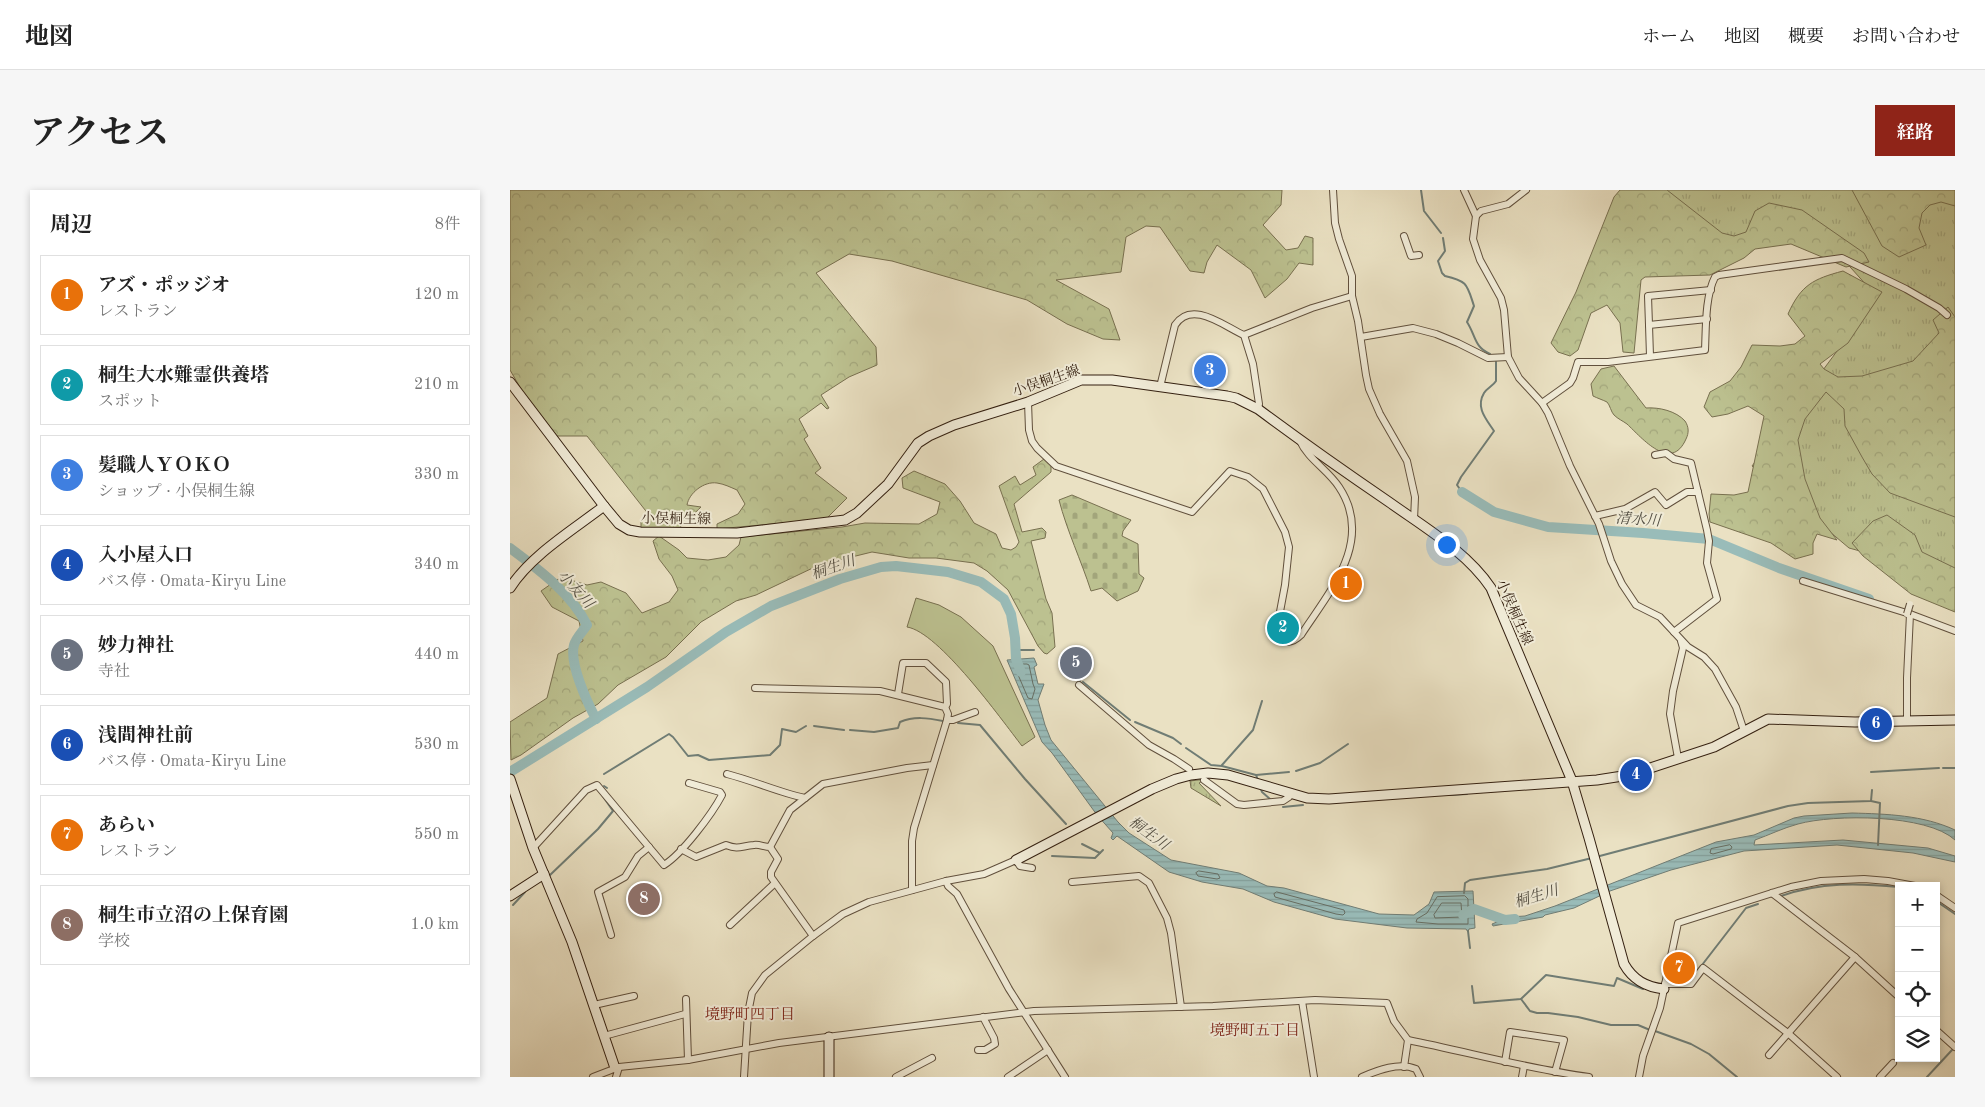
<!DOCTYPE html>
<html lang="ja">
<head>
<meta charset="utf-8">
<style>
	:root { --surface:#fff; --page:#f6f6f6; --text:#222; --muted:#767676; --line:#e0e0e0; --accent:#8f2418 }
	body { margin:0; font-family:"Old Standard TT","Noto Serif JP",serif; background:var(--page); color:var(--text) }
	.controls { position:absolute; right:15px; bottom:15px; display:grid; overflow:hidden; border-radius:0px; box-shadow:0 2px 8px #0003 }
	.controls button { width:45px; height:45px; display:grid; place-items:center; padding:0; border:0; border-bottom:1px solid var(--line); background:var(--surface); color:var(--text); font:25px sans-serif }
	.you { position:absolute; left:936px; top:354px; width:18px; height:18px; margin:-12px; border:4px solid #fff; border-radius:50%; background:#1a73e8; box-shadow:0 0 0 8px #1a73e833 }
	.badge { display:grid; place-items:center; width:32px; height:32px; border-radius:50%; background:var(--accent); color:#fff; font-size:16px; font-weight:700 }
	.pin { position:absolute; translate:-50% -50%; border:2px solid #fff; box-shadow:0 1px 5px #0006 }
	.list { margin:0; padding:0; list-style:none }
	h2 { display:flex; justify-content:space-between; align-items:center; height:65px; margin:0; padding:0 20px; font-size:21px }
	h2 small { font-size:16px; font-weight:400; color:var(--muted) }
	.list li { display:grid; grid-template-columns:32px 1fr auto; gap:15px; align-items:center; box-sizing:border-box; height:80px; margin:0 10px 10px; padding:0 10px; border:1px solid var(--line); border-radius:0px }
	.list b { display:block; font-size:19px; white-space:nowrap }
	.list p { margin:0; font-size:16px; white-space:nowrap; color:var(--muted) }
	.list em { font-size:16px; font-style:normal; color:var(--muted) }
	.icon { flex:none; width:28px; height:28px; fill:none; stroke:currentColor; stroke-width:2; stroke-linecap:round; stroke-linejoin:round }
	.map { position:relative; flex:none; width:1445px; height:887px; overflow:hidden; border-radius:0px }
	header { display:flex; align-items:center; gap:30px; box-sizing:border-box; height:70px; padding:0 25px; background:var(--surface); border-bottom:1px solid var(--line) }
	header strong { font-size:24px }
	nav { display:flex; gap:28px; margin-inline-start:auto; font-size:18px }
	.intro { display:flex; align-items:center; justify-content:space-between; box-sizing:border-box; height:120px; padding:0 30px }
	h1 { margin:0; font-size:35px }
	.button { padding:12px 22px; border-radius:0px; background:var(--accent); color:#fff; font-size:18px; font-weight:700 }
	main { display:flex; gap:30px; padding:0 30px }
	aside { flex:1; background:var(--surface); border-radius:0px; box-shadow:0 2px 8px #0003 }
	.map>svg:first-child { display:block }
	.grass { fill:url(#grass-tufts); stroke:#787050 }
	.forest { fill:url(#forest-crowns); stroke:#787050 }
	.cemetery { fill:url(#cemetery-stones); stroke:#787050 }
	.pitch { fill:#bcc190; stroke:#787050 }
	.water { fill:url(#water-rules); stroke:#707d75 }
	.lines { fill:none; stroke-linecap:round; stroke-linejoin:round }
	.shore { stroke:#666e64; stroke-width:1 }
	.stream { stroke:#707d75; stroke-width:2 }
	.river { stroke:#99bcb9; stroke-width:10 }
	.street-casing { stroke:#61503d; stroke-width:8 }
	.secondary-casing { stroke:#331f10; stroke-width:11 }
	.street { stroke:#f1ecd8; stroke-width:6 }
	.secondary { stroke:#f1ecd8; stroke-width:9 }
	.street-bridge-casing { stroke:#61503d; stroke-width:8; stroke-linecap:butt }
	.street-bridge { stroke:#f1ecd8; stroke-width:6 }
	.labels { text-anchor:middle; stroke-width:4; stroke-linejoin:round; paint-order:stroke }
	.street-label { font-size:14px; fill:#331f10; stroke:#f1ecd8 }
	.water-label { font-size:15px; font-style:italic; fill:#524e43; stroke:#f1ecd8 }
	.neighbourhood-label { font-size:15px; fill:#7a1f14; stroke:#f1ecd8 }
</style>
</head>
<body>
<header>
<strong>地図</strong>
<nav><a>ホーム</a><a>地図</a><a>概要</a><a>お問い合わせ</a></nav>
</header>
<div class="intro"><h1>アクセス</h1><a class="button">経路</a></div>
<main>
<aside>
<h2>周辺<small>8件</small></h2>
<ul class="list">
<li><span class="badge" style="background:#e8710a">1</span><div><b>アズ・ポッジオ</b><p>レストラン</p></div><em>120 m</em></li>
<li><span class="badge" style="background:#0f9aa8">2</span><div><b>桐生大水難霊供養塔</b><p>スポット</p></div><em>210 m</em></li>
<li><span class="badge" style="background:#3f7fe0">3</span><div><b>髪職人ＹＯＫＯ</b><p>ショップ · 小俣桐生線</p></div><em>330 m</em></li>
<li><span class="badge" style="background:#1a4fb4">4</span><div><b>入小屋入口</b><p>バス停 · Omata-Kiryu Line</p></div><em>340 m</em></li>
<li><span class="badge" style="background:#6b7280">5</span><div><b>妙力神社</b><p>寺社</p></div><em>440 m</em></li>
<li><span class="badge" style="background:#1a4fb4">6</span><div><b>浅間神社前</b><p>バス停 · Omata-Kiryu Line</p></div><em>530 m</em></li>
<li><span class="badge" style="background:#e8710a">7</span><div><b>あらい</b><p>レストラン</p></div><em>550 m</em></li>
<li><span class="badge" style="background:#8d6e63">8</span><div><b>桐生市立沼の上保育園</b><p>学校</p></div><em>1.0 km</em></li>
</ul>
</aside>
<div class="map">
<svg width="1445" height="887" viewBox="0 0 1445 887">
	<defs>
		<pattern id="grass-tufts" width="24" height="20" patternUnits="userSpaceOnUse" patternTransform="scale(1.25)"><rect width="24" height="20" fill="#bcc190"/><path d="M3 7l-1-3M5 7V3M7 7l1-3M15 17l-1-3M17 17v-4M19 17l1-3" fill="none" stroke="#a2a57b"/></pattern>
		<pattern id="forest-crowns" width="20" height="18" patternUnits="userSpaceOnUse" patternTransform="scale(1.25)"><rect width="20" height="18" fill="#bcc190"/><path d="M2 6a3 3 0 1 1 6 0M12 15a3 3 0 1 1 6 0" fill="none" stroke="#a2a57b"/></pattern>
		<pattern id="cemetery-stones" width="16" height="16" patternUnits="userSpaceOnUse" patternTransform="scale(1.25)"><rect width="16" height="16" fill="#bcc190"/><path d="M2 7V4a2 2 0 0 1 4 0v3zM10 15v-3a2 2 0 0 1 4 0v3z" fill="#a2a57b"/></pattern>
		<pattern id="water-rules" width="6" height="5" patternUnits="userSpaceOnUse" patternTransform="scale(1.25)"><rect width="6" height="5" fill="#99bcb9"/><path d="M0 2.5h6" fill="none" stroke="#84a19e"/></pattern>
	</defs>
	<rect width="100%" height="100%" fill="#eae1c3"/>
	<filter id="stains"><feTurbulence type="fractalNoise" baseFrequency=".004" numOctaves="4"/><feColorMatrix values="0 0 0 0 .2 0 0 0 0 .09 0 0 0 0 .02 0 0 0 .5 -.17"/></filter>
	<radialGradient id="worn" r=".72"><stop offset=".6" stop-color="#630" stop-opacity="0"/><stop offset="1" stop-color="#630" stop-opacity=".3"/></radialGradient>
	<g class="grass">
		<polygon points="1131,0 1445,0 1445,387 1339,358 1242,276 1367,107 1315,49 1167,54"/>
		<polygon points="696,589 689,593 711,616 681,598 680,591"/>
	</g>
	<g class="forest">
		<path d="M 0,0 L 772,0 L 771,15 L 753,35 L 776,60 L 788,58 L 795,46 L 803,48 L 803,75 L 789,73 L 777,89 L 755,108 L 741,80 L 707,55 L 697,72 L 694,83 L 680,81 L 650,37 L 636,36 L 616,47 L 611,82 L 546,90 L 599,119 L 610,150 L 593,149 L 557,134 L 517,110 L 382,71 L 339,64 L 306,83 L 366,157 L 367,175 L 339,187 L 311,205 L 319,218 L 317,219 L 311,213 L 289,229 L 298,246 L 294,249 L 311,278 L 305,283 L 337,308 L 316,329 L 207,339 L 207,334 L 228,324 L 235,314 L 227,300 C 220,297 214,294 207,293 C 194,291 179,303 177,315 L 191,317 L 168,339 L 131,338 L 131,332 L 139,325 L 77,246 L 46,246 L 14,204 L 0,180 Z"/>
		<polygon points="1110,0 1157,0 1212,43 1224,46 1236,42 1245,21 1259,13 1292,20 1354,63 1359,72 1336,77 1281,54 1245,59 1234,68 1200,85 1135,87 1131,90 1124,163 1113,162 1110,133 1097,115 1081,123 1068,160 1060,166 1048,162 1041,153 1066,102 1104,7"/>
		<polygon points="1342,0 1445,0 1445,16 1431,12 1420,15 1412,23 1409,38 1416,55 1389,67 1372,56"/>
		<path d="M 1333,81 L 1372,102 L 1338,153 L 1310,174 L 1314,179 L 1328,187 L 1352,186 L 1403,171 L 1429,143 L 1423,130 L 1438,117 L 1445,127 L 1445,327 L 1380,303 L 1362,284 L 1352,267 L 1335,236 L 1334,219 L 1316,202 L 1295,229 L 1288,250 L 1295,289 L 1310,328 L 1327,350 L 1307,344 L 1303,353 L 1303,364 L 1285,369 L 1261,353 L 1200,332 L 1199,324 L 1201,304 L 1224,305 L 1238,302 L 1254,226 L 1238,216 L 1218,224 L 1202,227 L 1194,217 L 1200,202 L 1220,191 L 1231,177 L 1242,155 L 1270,156 L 1285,154 L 1295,146 L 1278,124 C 1291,95 1303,89 1333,81 Z"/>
		<path d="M 1104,176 L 1136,218 C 1149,217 1166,221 1175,231 C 1179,237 1179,243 1176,249 C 1161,283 1132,248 1117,234 C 1113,231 1108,229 1104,225 C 1101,222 1100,215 1097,212 C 1093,210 1087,208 1083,206 L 1081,194 L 1091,179 Z"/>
		<polygon points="534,269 541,275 541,282 504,314 512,342 532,338 536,342 535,348 521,351 536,409 542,423 545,457 537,464 534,463 528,456 498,400 477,381 464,373 426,368 399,368 362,362 309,375 246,405 226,411 191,432 156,467 108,495 88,514 63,528 11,565 1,570 0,532 37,508 48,464 73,451 69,431 42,417 31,401 51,387 77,395 91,392 116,403 132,423 159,412 168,400 162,386 149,369 143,351 149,346 169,360 177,368 198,370 216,367 229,355 231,347 332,337 355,333 409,334 427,324 430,312 393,298 392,288 404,281 435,294 450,311 464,333 486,344 492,358 501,360 506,357 509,352 489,296 505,286 510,295 526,285 523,277"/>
		<polygon points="1377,325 1405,345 1412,362 1445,378 1445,422 1401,404 1353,366 1342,353 1363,331"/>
	</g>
	<path class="cemetery" d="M 562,305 L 621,330 L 613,341 L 612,346 L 628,354 L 629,384 L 634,388 L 628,401 L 607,411 L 592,398 L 581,401 C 571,370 557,341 549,310 Z"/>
	<path class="pitch" d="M 406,408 L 429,415 L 451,427 L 483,456 L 525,547 L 512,556 C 491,529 429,442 397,437 Z"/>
	<g class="water">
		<polygon points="524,468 527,475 524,477 528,494 534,494 528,510 535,535 541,550 608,632 619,643 661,670 729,683 757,696 774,698 869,724 904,725 919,714 924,702 963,701 965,738 959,739 958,742 956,739 897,738 825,729 764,712 733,699 692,692 659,682 607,646 603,650 601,648 603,643 587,625 542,563 532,552 497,470"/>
		<path d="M 1342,623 C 1377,624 1413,625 1445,640 L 1445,650 C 1417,624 1324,624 1288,634 C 1273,638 1259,645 1245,650 L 1244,655 L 1333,650 L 1418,658 L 1445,666 L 1445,672 L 1403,663 L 1327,655 L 1234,661 L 1161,680 L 1100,701 L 1064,718 L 1035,725 L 1033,727 L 983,736 L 982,734 L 999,727 L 1015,726 L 1045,716 L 1206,652 L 1244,645 L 1284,628 L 1294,626 Z"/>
	</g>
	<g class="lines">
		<g class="shore">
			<polygon points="507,474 517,474 519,475 523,494 525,499 522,509 518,508 506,480 505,476"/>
			<polygon points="1220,655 1222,657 1221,659 1203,664 1200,663 1201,659"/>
			<polygon points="689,681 708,684 710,688 707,689 688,686 686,683"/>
			<polygon points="767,702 834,720 835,723 833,725 826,724 765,707 764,704"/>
			<polygon points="955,706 958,709 958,734 928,734 906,732 907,729 917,723 927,707"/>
			<polygon points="932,713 951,713 952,727 925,728 924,725"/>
		</g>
		<g class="stream">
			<polyline points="911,0 914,21 931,43"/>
			<path d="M 933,48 L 935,61 L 928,71 L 932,83 L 935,86 C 958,91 957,95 964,116 L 957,132 C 966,146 964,157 980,164"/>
			<path d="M 952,302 L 947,295 L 951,287 L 984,241 C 977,230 965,218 974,203 C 977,198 983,196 986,191 L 986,172"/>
			<polyline points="506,460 524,460"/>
			<polyline points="554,478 557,477 570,490"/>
			<polyline points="573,492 620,530"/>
			<polyline points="625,532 663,548 671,554"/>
			<polyline points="448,533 470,535 515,589 556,634"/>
			<polyline points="304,536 334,540"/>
			<path d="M 340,540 L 364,542 L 388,538 L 390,532 C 404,526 418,528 433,531"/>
			<polyline points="676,558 701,575 712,576 746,585 748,590"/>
			<polyline points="712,575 743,540 752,511"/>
			<polyline points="1433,578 1445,578"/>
			<polyline points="786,581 810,573 838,554"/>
			<polyline points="1361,582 1429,578"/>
			<polyline points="94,584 159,544 163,547 178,566 188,565 199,570 260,565 270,555 272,539 286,542 296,536"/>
			<polyline points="746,585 779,582"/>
			<polyline points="94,596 97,598"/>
			<polyline points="750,597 752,602 760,609"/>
			<polyline points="940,605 957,604"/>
			<polyline points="1361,611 1370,613 1368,655"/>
			<polyline points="773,617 793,615"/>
			<polyline points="572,654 590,663"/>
			<polyline points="542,666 585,668 593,660"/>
			<polyline points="1086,667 1278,616 1298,613 1361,611 1362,600"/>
			<polyline points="39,686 88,639 103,621 92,605"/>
			<polyline points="954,703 955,693 960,690 1037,679 1082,668"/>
			<path d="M 1271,706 C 1311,692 1348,693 1389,697"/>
			<polyline points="1426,711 1445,724"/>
			<polyline points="3,715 15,702"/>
			<polyline points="958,741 960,758"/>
			<polyline points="1192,775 1236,718 1248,714"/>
			<polyline points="962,796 964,813 1011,809 1036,785 1104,796 1107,788 1133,799"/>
			<polyline points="1011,809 1020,821 1027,823 1038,823 1068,827 1101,835 1128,835 1140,840"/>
			<polyline points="1145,841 1181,854 1199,864 1227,887"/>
			<polyline points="1417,887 1442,860"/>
		</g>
		<g class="river">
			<polyline points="952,302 984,322 1038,337 1133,343 1199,349 1269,378 1359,409"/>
			<path d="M 0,358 C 28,379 61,403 77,435 C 73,441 66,448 64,455 C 59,473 77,512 86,529"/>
			<polyline points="0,582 137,497 216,442 261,416 330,389 371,377 386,376 438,382 471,392 494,409 501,424 505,448 506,469 511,482"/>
			<polyline points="953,725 964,719 995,730 1005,729"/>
		</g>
		<defs>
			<g id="street">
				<polyline points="823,0 825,33 829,49 842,86 842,106 848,131 856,185 859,199 870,224 897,271 905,307 904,330"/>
				<polyline points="954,0 966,26 963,49 970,70 991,108 994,120 998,167 1009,188 1032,213 1038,223 1060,276 1089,334 1101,371 1112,394 1126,415 1150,427 1178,457 1194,467 1205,479 1226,517 1234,541"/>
				<polyline points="966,26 971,21 998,14 1016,0"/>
				<polyline points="894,46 901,66 909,65"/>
				<polyline points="1139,135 1138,106 1201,100"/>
				<polyline points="734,145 743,174 749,214 748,219"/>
				<polyline points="851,147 903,138 926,144 948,153 978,168 998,167"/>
				<polyline points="1140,166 1139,135 1197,129"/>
				<path d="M 650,197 L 665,135 C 682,109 715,137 734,145 L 802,118 L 842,106"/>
				<path d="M 518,212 L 519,240 L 522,251 L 527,258 L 546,276 L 682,322 L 720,281 L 738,287 L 753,299 L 775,342 L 779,357 L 775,395 L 766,443 C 772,455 782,454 791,445 C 819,402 865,351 829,297 C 818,280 798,269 790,251"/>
				<path d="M 1032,213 L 1060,193 L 1063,188 L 1068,172 L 1098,172 L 1195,160 C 1196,139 1195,106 1205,87 L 1209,85 L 1332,68 L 1396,99 L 1429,118 L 1437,125"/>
				<polyline points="1145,265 1156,263 1164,269 1181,273 1197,340 1199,351 1197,373 1207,409 1164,442"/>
				<polyline points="1085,326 1115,319 1145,302 1156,315 1177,302 1188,302"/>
				<polyline points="1293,391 1400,424 1445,441"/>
				<polyline points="569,495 639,555 664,569 679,579"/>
				<polyline points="245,498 370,501 435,517 438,524 437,530 404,638 402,651 402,700"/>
				<polyline points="388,504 393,473 416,473 436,492 437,514 435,517"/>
				<polyline points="437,530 443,530 465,522"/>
				<polyline points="1397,531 1397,488 1400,424 1398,424"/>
				<polyline points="1168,568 1160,524 1163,501 1173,458 1171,451"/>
				<path d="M 217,584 C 244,591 268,602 295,608"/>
				<polyline points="694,590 727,614 734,615 773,611 779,607 781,603"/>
				<polyline points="260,657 280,620 313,594 397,578 423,575"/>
				<path d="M 23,658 L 76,600 L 87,595 L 154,675 C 172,664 202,624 212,605 L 210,602 L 179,593"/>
				<path d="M 171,659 L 186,667 L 216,655 C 229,660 231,656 244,655 C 249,654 254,657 260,657 L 268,669 L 261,682 L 261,687 L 303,746"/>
				<polyline points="436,691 438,696 447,704 499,799 555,887"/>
				<polyline points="562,692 629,686 639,693 657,728 661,743 671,817"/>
				<polyline points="1262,703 1345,767 1389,807"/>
				<polyline points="1426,705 1445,718"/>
				<polyline points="220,735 264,694"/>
				<polyline points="101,745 88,702 115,687 128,666 139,657"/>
				<polyline points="1155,794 1181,794 1193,778 1279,844 1327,887"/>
				<polyline points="176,809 178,870"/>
				<polyline points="792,811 804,887"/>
				<polyline points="84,815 124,806"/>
				<polyline points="1426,840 1445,857"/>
				<polyline points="94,846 175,824"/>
				<polyline points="468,860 475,860 485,854 484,848 473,827"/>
				<polyline points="1259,865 1345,767"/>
				<polyline points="995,872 1000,842 1054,850 1045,882"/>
				<polyline points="894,877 898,850"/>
				<path d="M 83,887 L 109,877 L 178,870 L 269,853 L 524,821 L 703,816 L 805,810 L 877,813 L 884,831 L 898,850 C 958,862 1018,879 1079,887"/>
				<polyline points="106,887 109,877"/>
				<polyline points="234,887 238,823 242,803 255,785 303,746 333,724 359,712 436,691 474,684 506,670 510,676 522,678"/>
				<polyline points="386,887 422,868"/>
				<polyline points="498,887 538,860"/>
				<path d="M 852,887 C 868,880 889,872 906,879 L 910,887"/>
				<polyline points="1012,887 1014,876"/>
				<polyline points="1129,887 1133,866 1150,818 1168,733 1281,697 1311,691 1354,689 1378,691 1405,696"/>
				<polyline points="1370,887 1383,873"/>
			</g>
			<g id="secondary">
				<path d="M 0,192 L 94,316 L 109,334 L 119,340 L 130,342 L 227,343 L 335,330 L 347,323 L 378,294 L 408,253 L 419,246 L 444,235 L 518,212 L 571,190 L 602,190 L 717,206 L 726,208 L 748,219 C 791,251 835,282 879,312 C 914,337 957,362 981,398 L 1062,591 L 1079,648 L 1114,774 C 1123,790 1136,797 1154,799"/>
				<path d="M 0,398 C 21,365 63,340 94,316"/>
				<polyline points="0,589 23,658 62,752 105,878"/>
				<polyline points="506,670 642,599 666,589 681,585 698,583 718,585 797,608 819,609 1087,590 1119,585 1204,557 1258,529 1345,532 1445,530"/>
				<polyline points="0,706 34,684"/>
				<polyline points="319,847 319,887"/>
			</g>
		</defs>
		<use href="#street" class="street-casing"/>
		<use href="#secondary" class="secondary-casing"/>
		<use href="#street" class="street"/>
		<use href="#secondary" class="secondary"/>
		<defs>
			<polyline id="street-bridge" points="1397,424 1400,414"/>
		</defs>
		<use href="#street-bridge" class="street-bridge-casing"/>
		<use href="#street-bridge" class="street-bridge"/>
	</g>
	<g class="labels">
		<g class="street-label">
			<text transform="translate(536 190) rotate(-19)" y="5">小俣桐生線</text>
			<text transform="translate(166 328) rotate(1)" y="5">小俣桐生線</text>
			<text transform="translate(1005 422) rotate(66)" y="5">小俣桐生線</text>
		</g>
		<g class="water-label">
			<text transform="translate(1128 329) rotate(4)" y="5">清水川</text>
			<text transform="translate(323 377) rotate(-19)" y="5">桐生川</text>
			<text transform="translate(66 399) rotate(48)" y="5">小友川</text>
			<text transform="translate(639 643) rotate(36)" y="5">桐生川</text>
			<text transform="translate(1026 706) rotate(-17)" y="5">桐生川</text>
		</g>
		<g class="neighbourhood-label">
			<text x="240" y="829">境野町四丁目</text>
			<text x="745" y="845">境野町五丁目</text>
		</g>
	</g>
	<rect width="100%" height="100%" filter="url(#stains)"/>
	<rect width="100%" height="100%" fill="url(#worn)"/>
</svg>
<div class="controls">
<button>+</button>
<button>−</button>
<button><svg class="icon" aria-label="locate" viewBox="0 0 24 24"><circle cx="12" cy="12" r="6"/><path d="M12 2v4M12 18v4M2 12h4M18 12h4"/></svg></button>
<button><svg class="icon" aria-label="layers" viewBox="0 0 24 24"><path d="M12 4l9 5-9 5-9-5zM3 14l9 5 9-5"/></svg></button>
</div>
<div class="you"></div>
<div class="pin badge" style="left:836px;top:394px;background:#e8710a">1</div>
<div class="pin badge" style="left:773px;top:438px;background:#0f9aa8">2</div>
<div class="pin badge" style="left:700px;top:181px;background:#3f7fe0">3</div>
<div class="pin badge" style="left:1126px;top:585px;background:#1a4fb4">4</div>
<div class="pin badge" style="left:566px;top:473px;background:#6b7280">5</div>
<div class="pin badge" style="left:1366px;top:534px;background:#1a4fb4">6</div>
<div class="pin badge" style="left:1169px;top:778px;background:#e8710a">7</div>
<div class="pin badge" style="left:134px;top:709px;background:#8d6e63">8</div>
</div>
</main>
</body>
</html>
